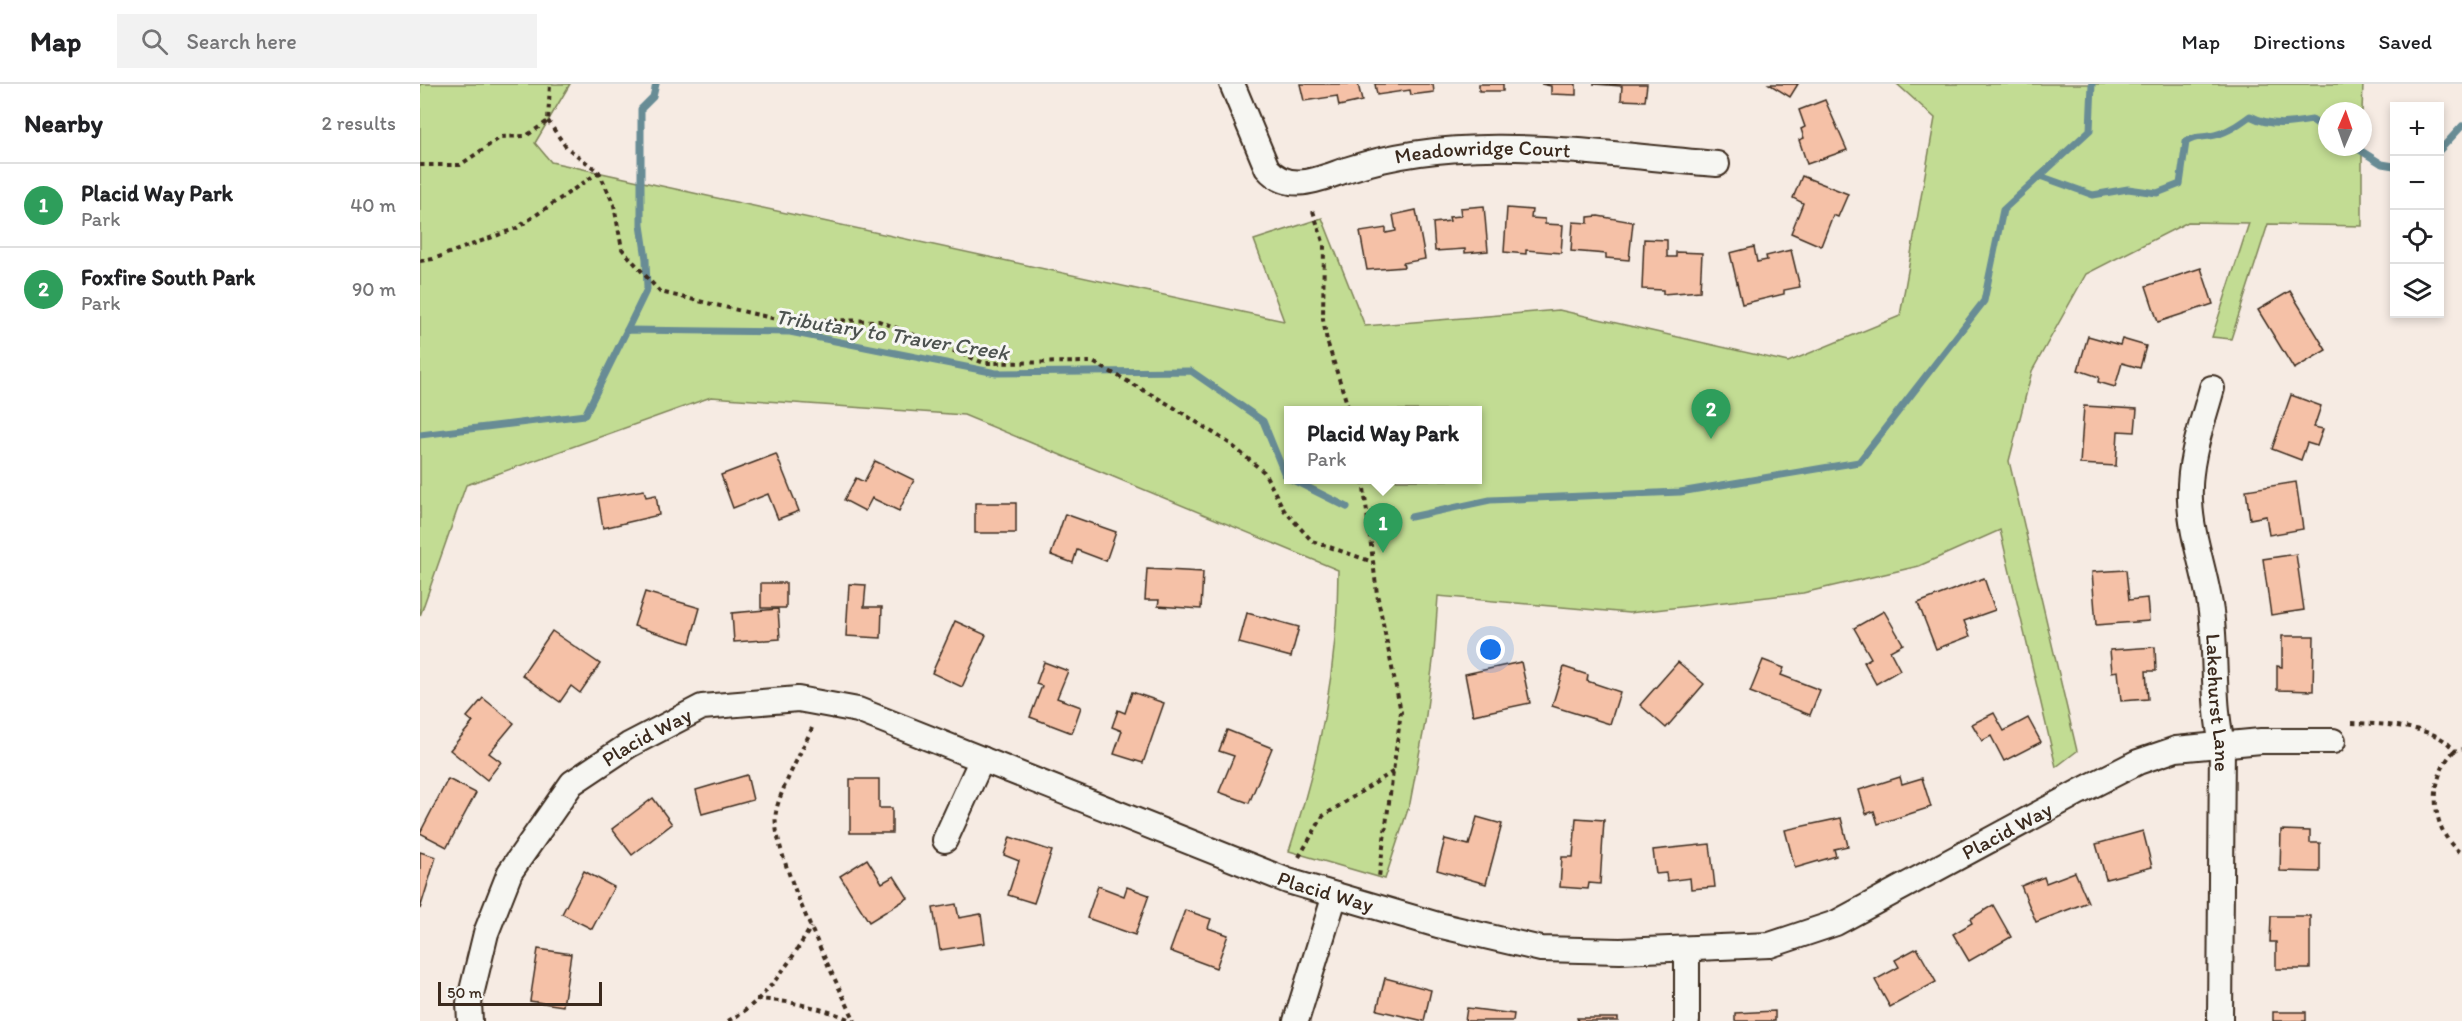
<!DOCTYPE html>
<html lang="en">
<head>
<meta charset="utf-8">
<style>
	:root { --surface:#fff; --page:#f2f2f2; --text:#202124; --muted:#757577; --line:#e0e0e0; --accent:#c8321e }
	body { margin:0; font-family:Itim,sans-serif; background:var(--page); color:var(--text) }
	.controls { position:absolute; right:18px; top:18px; display:grid; overflow:hidden; border-radius:0px; box-shadow:0 3px 9px #0003 }
	.controls button { width:54px; height:54px; display:grid; place-items:center; padding:0; border:0; border-bottom:2px solid var(--line); background:var(--surface); color:var(--text); font:30px sans-serif }
	.compass { position:absolute; left:1898px; top:18px; width:54px; height:54px; border-radius:50%; background:var(--surface); box-shadow:0 3px 9px #0003; rotate:2deg }
	.scale { position:absolute; left:18px; bottom:15px; width:164px; box-sizing:border-box; padding-left:6px; border:3px solid #3b2a1e; border-top:0; font-size:16px; line-height:21px; white-space:nowrap; color:#3b2a1e; -webkit-text-stroke:4px #f6f6f2; paint-order:stroke }
	.you { position:absolute; left:1071px; top:566px; width:21px; height:21px; margin:-15px; border:4px solid #fff; border-radius:50%; background:#1a73e8; box-shadow:0 0 0 9px #1a73e833 }
	.badge { display:grid; place-items:center; width:39px; height:39px; border-radius:50%; background:var(--accent); color:#fff; font-size:20px; font-weight:700 }
	.pin { position:absolute; translate:-50% -50px; filter:drop-shadow(0 2px 3px #0008) }
	.pin::after { content:''; position:absolute; top:32px; width:21px; height:18px; background:inherit; clip-path:polygon(0 0,100% 0,50% 100%) }
	.popup { position:absolute; left:864px; top:322px; width:198px; height:78px; box-sizing:border-box; display:grid; place-content:center; border-radius:0px; background:var(--surface); filter:drop-shadow(0 2px 4px #0005); font-size:20px; white-space:nowrap; color:var(--muted) }
	.popup b { font-size:22px; color:var(--text) }
	.popup::after { content:''; position:absolute; left:50%; top:100%; margin-left:-12px; border:12px solid transparent; border-top-color:var(--surface) }
	.list { margin:0; padding:0; list-style:none }
	h2 { display:flex; justify-content:space-between; align-items:center; height:78px; margin:0; padding:0 24px; font-size:26px }
	h2 small { font-size:20px; font-weight:400; color:var(--muted) }
	.list li { display:grid; grid-template-columns:39px 1fr auto; gap:18px; align-items:center; box-sizing:border-box; height:84px; padding:0 24px; border-top:2px solid var(--line) }
	.list b { display:block; font-size:22px; white-space:nowrap }
	.list p { margin:0; font-size:20px; white-space:nowrap; color:var(--muted) }
	.list em { font-size:20px; font-style:normal; color:var(--muted) }
	.icon { flex:none; width:33px; height:33px; fill:none; stroke:currentColor; stroke-width:2; stroke-linecap:round; stroke-linejoin:round }
	.map { position:relative; flex:none; width:2042px; height:937px; overflow:hidden }
	header { display:flex; align-items:center; gap:36px; box-sizing:border-box; height:84px; padding:0 30px; background:var(--surface); border-bottom:2px solid var(--line) }
	header strong { font-size:28px }
	nav { display:flex; gap:33px; margin-inline-start:auto; font-size:21px }
	.search { width:420px; height:54px; background:var(--page); display:flex; align-items:center; gap:15px; box-sizing:border-box; padding:0 21px; border-radius:0px; color:var(--muted); font-size:22px }
	main { display:flex }
	aside { flex:1; background:var(--surface) }
	.map>svg:first-child { display:block }
	.green { fill:#c2dc93; stroke:#7e8358; stroke-width:1.5; fill-rule:evenodd }
	.lines { fill:none; stroke-linecap:round; stroke-linejoin:round }
	.stream { stroke:#678c95; stroke-width:7 }
	.building { fill:#f5c1a7; stroke:#3b2a1e; stroke-width:1.5 }
	.street-casing { stroke:#3b2a1e; stroke-width:28 }
	.path { stroke:#3b2a1e; stroke-width:4; stroke-dasharray:4.5 4.5; stroke-linecap:butt }
	.street { stroke:#f6f6f2; stroke-width:24 }
	.labels { text-anchor:middle; stroke-width:6; stroke-linejoin:round; paint-order:stroke }
	.street-label { font-size:21px; fill:#3b2a1e; stroke:#f6f6f2 }
	.water-label { font-size:22px; font-style:italic; fill:#4d5350; stroke:#f6f6f2 }
</style>
</head>
<body>
<header>
<strong>Map</strong>
<div class="search"><svg class="icon" aria-label="search" viewBox="0 0 24 24"><circle cx="10" cy="10" r="6"/><path d="M15 15l6 6"/></svg>Search here</div>
<nav><a>Map</a><a>Directions</a><a>Saved</a></nav>
</header>
<main>
<aside>
<h2>Nearby<small>2 results</small></h2>
<ul class="list">
<li><span class="badge" style="background:#2e9e5b">1</span><div><b>Placid Way Park</b><p>Park</p></div><em>40 m</em></li>
<li><span class="badge" style="background:#2e9e5b">2</span><div><b>Foxfire South Park</b><p>Park</p></div><em>90 m</em></li>
</ul>
</aside>
<div class="map">
<svg width="2042" height="937" viewBox="0 0 2042 937">
	<rect width="100%" height="100%" fill="#f6ebe3"/>
	<filter id="ink" filterUnits="userSpaceOnUse"><feTurbulence type="fractalNoise" baseFrequency=".0167" numOctaves="2"/><feDisplacementMap in="SourceGraphic" scale="12" xChannelSelector="R" yChannelSelector="G"/><feConvolveMatrix kernelMatrix="1 2 1 2 8 2 1 2 1" color-interpolation-filters="sRGB"/></filter>
	<g filter="url(#ink)">
		<path class="green" d="M 0,0 L 150,0 L 115,59 L 131,78 L 864,237 L 834,156 L 902,134 L 945,242 L 1139,226 L 1368,278 L 1480,232 L 1515,34 L 1477,0 L 1943,0 L 1942,27 L 1907,27 L 1907,63 L 1942,63 L 1942,142 L 1848,140 L 1811,255 L 1792,253 L 1829,139 L 1768,138 L 1666,190 L 1612,287 L 1589,377 L 1657,667 L 1636,683 L 1580,446 L 1499,482 L 1383,509 L 1209,529 L 1018,512 L 1014,569 L 1005,639 L 990,719 L 965,795 L 869,767 C 900,673 918,585 918,486 L 544,331 L 291,313 L 46,401 L 0,532 ZM 1058,326 L 1058,396 L 868,396 L 868,326 Z"/>
		<g class="lines">
			<g class="stream">
				<polyline points="1935,63 1962,80 1974,82"/>
				<polyline points="2020,66 2042,42"/>
				<path d="M 1620,92 L 1673,111 L 1708,105 L 1737,109 L 1760,100 L 1766,58 C 1776,51 1783,54 1795,51 C 1808,48 1819,40 1830,32 C 1852,43 1868,40 1892,36 L 1907,46"/>
				<polyline points="207,246 227,205 226,175 221,141 221,25 233,13 236,0"/>
				<polyline points="0,351 165,331 207,246 370,248 576,289 771,287 843,337 865,391 868,393"/>
				<polyline points="873,396 927,423"/>
				<polyline points="991,433 1070,416 1260,408 1439,378 1564,217 1583,126 1670,46 1672,0"/>
			</g>
		</g>
		<g class="building">
			<polygon points="880,0 938,0 942,17 919,22 917,12 884,17"/>
			<polygon points="955,0 1013,0 1014,8 991,11 990,6 957,11"/>
			<rect x="1059" y="0" width="24" height="7"/>
			<polygon points="1121,0 1156,0 1156,11 1131,10 1131,2"/>
			<polygon points="1173,0 1227,0 1225,17 1201,16 1202,2"/>
			<polygon points="1349,0 1378,0 1370,13"/>
			<polygon points="1405,16 1427,66 1387,80 1379,56 1384,54 1381,45 1385,43 1379,26"/>
			<polygon points="1382,92 1428,110 1418,133 1413,131 1401,162 1371,149 1383,119 1373,114"/>
			<polygon points="1064,122 1068,167 1045,169 1045,165 1015,167 1013,139 1030,137 1029,133 1041,132 1040,124"/>
			<polygon points="1087,124 1112,126 1111,134 1125,135 1125,140 1143,141 1141,169 1106,166 1106,170 1084,168"/>
			<polygon points="996,126 1005,175 983,179 984,183 947,186 940,148 966,144 966,149 976,147 973,131"/>
			<polygon points="1178,132 1213,138 1209,176 1186,174 1186,170 1151,167 1153,138 1168,139 1168,133"/>
			<polygon points="1224,155 1247,156 1247,173 1256,173 1256,168 1282,169 1280,207 1243,210 1243,206 1222,205"/>
			<polygon points="1334,163 1337,178 1347,176 1346,172 1371,166 1380,203 1364,206 1364,210 1322,220 1310,169"/>
			<polygon points="1781,184 1793,220 1738,238 1726,202"/>
			<polygon points="1870,207 1906,266 1874,285 1838,226"/>
			<polygon points="1668,252 1700,261 1702,255 1726,262 1720,284 1702,279 1695,303 1678,298 1679,293 1658,286"/>
			<polygon points="1871,311 1901,322 1894,343 1903,345 1897,362 1887,359 1881,376 1852,365"/>
			<polygon points="1664,322 1717,325 1715,348 1698,347 1696,382 1660,380"/>
			<polygon points="356,370 379,427 358,435 348,410 313,424 301,391"/>
			<polygon points="455,377 494,396 479,427 452,414 445,427 424,416 436,394 444,398"/>
			<polygon points="1876,398 1883,445 1849,451 1846,432 1830,435 1826,406"/>
			<polygon points="224,406 226,413 236,411 239,431 183,444 178,414"/>
			<rect x="555" y="419" width="41" height="30"/>
			<polygon points="645,430 696,448 686,477 657,466 653,479 631,471"/>
			<polygon points="1876,470 1884,526 1851,531 1843,475"/>
			<polygon points="727,485 783,488 781,525 738,522 739,516 725,516"/>
			<polygon points="1706,486 1709,516 1727,514 1729,537 1676,541 1672,488"/>
			<polygon points="1564,494 1575,526 1544,537 1550,552 1516,565 1498,519"/>
			<rect x="341" y="499" width="25" height="25"/>
			<polygon points="429,500 446,501 444,523 462,523 461,554 426,552"/>
			<polygon points="225,508 280,524 270,559 214,542"/>
			<polygon points="358,525 360,555 314,558 312,529"/>
			<polygon points="1464,527 1483,560 1470,567 1480,586 1456,600 1444,578 1451,574 1434,544"/>
			<polygon points="827,529 879,543 871,573 819,559"/>
			<polygon points="535,537 566,551 542,603 512,589"/>
			<polygon points="132,547 180,580 160,609 151,602 140,618 102,591"/>
			<polygon points="1862,552 1894,552 1893,607 1857,606 1857,582 1862,583"/>
			<polygon points="1735,563 1736,587 1726,587 1728,615 1701,617 1698,587 1692,588 1690,566"/>
			<polygon points="1343,576 1364,584 1361,591 1400,606 1390,631 1330,608"/>
			<polygon points="624,578 648,587 637,614 661,623 652,649 610,633 622,602 616,600"/>
			<polygon points="1101,578 1110,619 1053,631 1045,590"/>
			<polygon points="1258,578 1284,600 1246,644 1220,621"/>
			<polygon points="1144,583 1168,591 1167,597 1200,608 1190,640 1132,622"/>
			<polygon points="712,608 744,619 723,679 694,670 702,647 692,643 698,626 705,629"/>
			<polygon points="63,614 94,639 69,669 81,678 67,696 30,666 53,638 47,633"/>
			<polygon points="1574,629 1584,647 1608,634 1621,658 1584,677 1571,652 1562,657 1552,640"/>
			<polygon points="807,646 852,664 829,719 799,708 814,672 799,667"/>
			<polygon points="327,691 333,716 282,730 276,706"/>
			<polygon points="1480,693 1482,700 1502,694 1511,723 1458,740 1454,727 1446,730 1439,706"/>
			<polygon points="28,695 56,709 27,763 0,749"/>
			<polygon points="430,695 459,695 459,724 472,724 472,749 430,749"/>
			<polygon points="233,714 252,740 212,771 192,745"/>
			<polygon points="1057,733 1082,740 1066,800 1017,786 1025,755 1049,761"/>
			<polygon points="1156,734 1184,736 1180,800 1169,799 1168,805 1140,803 1142,773 1153,773"/>
			<polygon points="1421,734 1428,762 1414,765 1416,772 1375,784 1365,746"/>
			<polygon points="1861,746 1890,747 1890,759 1900,759 1900,788 1860,787"/>
			<polygon points="1723,747 1732,783 1686,795 1676,760"/>
			<polygon points="590,753 632,767 614,819 588,811 599,777 584,771"/>
			<polygon points="1290,760 1295,803 1271,805 1270,794 1247,797 1246,789 1236,790 1233,766"/>
			<polygon points="0,768 16,773 0,825"/>
			<polygon points="447,775 462,799 474,792 488,814 449,838 420,792"/>
			<polygon points="164,787 194,803 172,845 142,830"/>
			<polygon points="1655,788 1668,818 1616,838 1601,802 1624,793 1626,799"/>
			<polygon points="678,802 704,812 707,803 729,811 715,851 667,834"/>
			<polygon points="536,820 539,834 561,830 565,859 520,866 513,824"/>
			<polygon points="1573,821 1591,853 1549,877 1533,850 1552,839 1550,835"/>
			<polygon points="765,826 791,835 788,844 808,851 796,884 750,867"/>
			<polygon points="1851,832 1890,832 1890,885 1856,885 1856,858 1850,858"/>
			<polygon points="1497,864 1516,898 1470,923 1455,896 1479,883 1475,876"/>
			<polygon points="118,865 151,870 143,922 110,917"/>
			<polygon points="965,894 1011,906 1004,937 957,926"/>
			<polygon points="1047,924 1094,930 1093,937 1045,937"/>
			<polygon points="1355,927 1355,937 1315,937 1315,929"/>
			<rect x="1853" y="928" width="33" height="9"/>
			<polygon points="1157,934 1198,934 1198,937 1158,937"/>
		</g>
		<g class="lines">
			<defs>
				<g id="street">
					<path id="s1" d="M 812,0 L 847,84 C 869,110 899,95 926,86 C 1044,46 1175,70 1297,80"/>
					<path id="s2" d="M 1792,304 C 1782,341 1768,377 1770,416 C 1771,456 1789,496 1792,537 C 1796,576 1793,622 1802,659 L 1800,937"/>
					<polyline points="525,756 562,675"/>
					<path id="s3" d="M 50,937 L 49,919 L 66,849 L 90,788 L 152,699 L 209,661 L 282,623 L 378,615 L 438,626 L 868,797 L 1018,841 L 1121,865 L 1200,867 L 1350,861 L 1416,839 L 1659,708 L 1718,678 L 1756,665 L 1841,657 L 1913,657"/>
					<polyline points="876,937 915,811"/>
					<polyline points="1267,937 1267,866"/>
				</g>
			</defs>
			<use href="#street" class="street-casing"/>
			<g class="path">
				<polyline points="128,37 146,63 179,88 194,121 202,165 240,208 356,235 459,237 564,279 673,278 750,321 809,359 844,388 864,426 892,457 953,478"/>
				<polyline points="0,81 40,81 81,53 106,52 128,37 130,0"/>
				<polyline points="893,127 904,161 903,235 907,257 929,326"/>
				<polyline points="0,177 13,175 97,144 179,88"/>
				<polyline points="943,396 957,510 981,628 959,793"/>
				<path d="M 1932,639 C 1958,640 2020,641 2034,667 L 2042,665"/>
				<path d="M 392,644 C 383,665 359,708 356,728 C 349,766 416,897 435,937"/>
				<path d="M 2034,667 C 2007,695 2010,747 2042,770"/>
				<polyline points="879,773 903,732 974,687"/>
				<path d="M 336,915 C 371,917 401,923 433,937"/>
				<path d="M 308,937 C 345,918 370,878 391,843"/>
			</g>
			<use href="#street" class="street"/>
		</g>
	</g>
	<g class="labels">
		<g class="street-label">
			<text dy="7" stroke="none"><textPath href="#s1" startOffset="315">Meadowridge Court</textPath></text>
			<text dy="7" stroke="none"><textPath href="#s2" startOffset="320">Lakehurst Lane</textPath></text>
			<text dy="7" stroke="none"><textPath href="#s3" startOffset="352">Placid Way</textPath></text>
			<text dy="7" stroke="none"><textPath href="#s3" startOffset="1790">Placid Way</textPath></text>
			<text dy="7" stroke="none"><textPath href="#s3" startOffset="1074">Placid Way</textPath></text>
		</g>
		<g class="water-label">
			<text transform="translate(472 250) rotate(9)" y="8">Tributary to Traver Creek</text>
		</g>
	</g>
</svg>
<div class="controls">
<button>+</button>
<button>−</button>
<button><svg class="icon" aria-label="locate" viewBox="0 0 24 24"><circle cx="12" cy="12" r="6"/><path d="M12 2v4M12 18v4M2 12h4M18 12h4"/></svg></button>
<button><svg class="icon" aria-label="layers" viewBox="0 0 24 24"><path d="M12 4l9 5-9 5-9-5zM3 14l9 5 9-5"/></svg></button>
</div>
<svg class="compass" viewBox="-18 -18 36 36"><path d="M0-13l5 13h-10z" fill="#e53935"/><path d="M0 13l5-13h-10z" fill="#757577"/></svg>
<div class="scale">50 m</div>
<div class="you"></div>
<div class="pin badge" style="left:963px;top:469px;background:#2e9e5b">1</div>
<div class="popup"><b>Placid Way Park</b>Park</div>
<div class="pin badge" style="left:1291px;top:355px;background:#2e9e5b">2</div>
</div>
</main>
</body>
</html>
